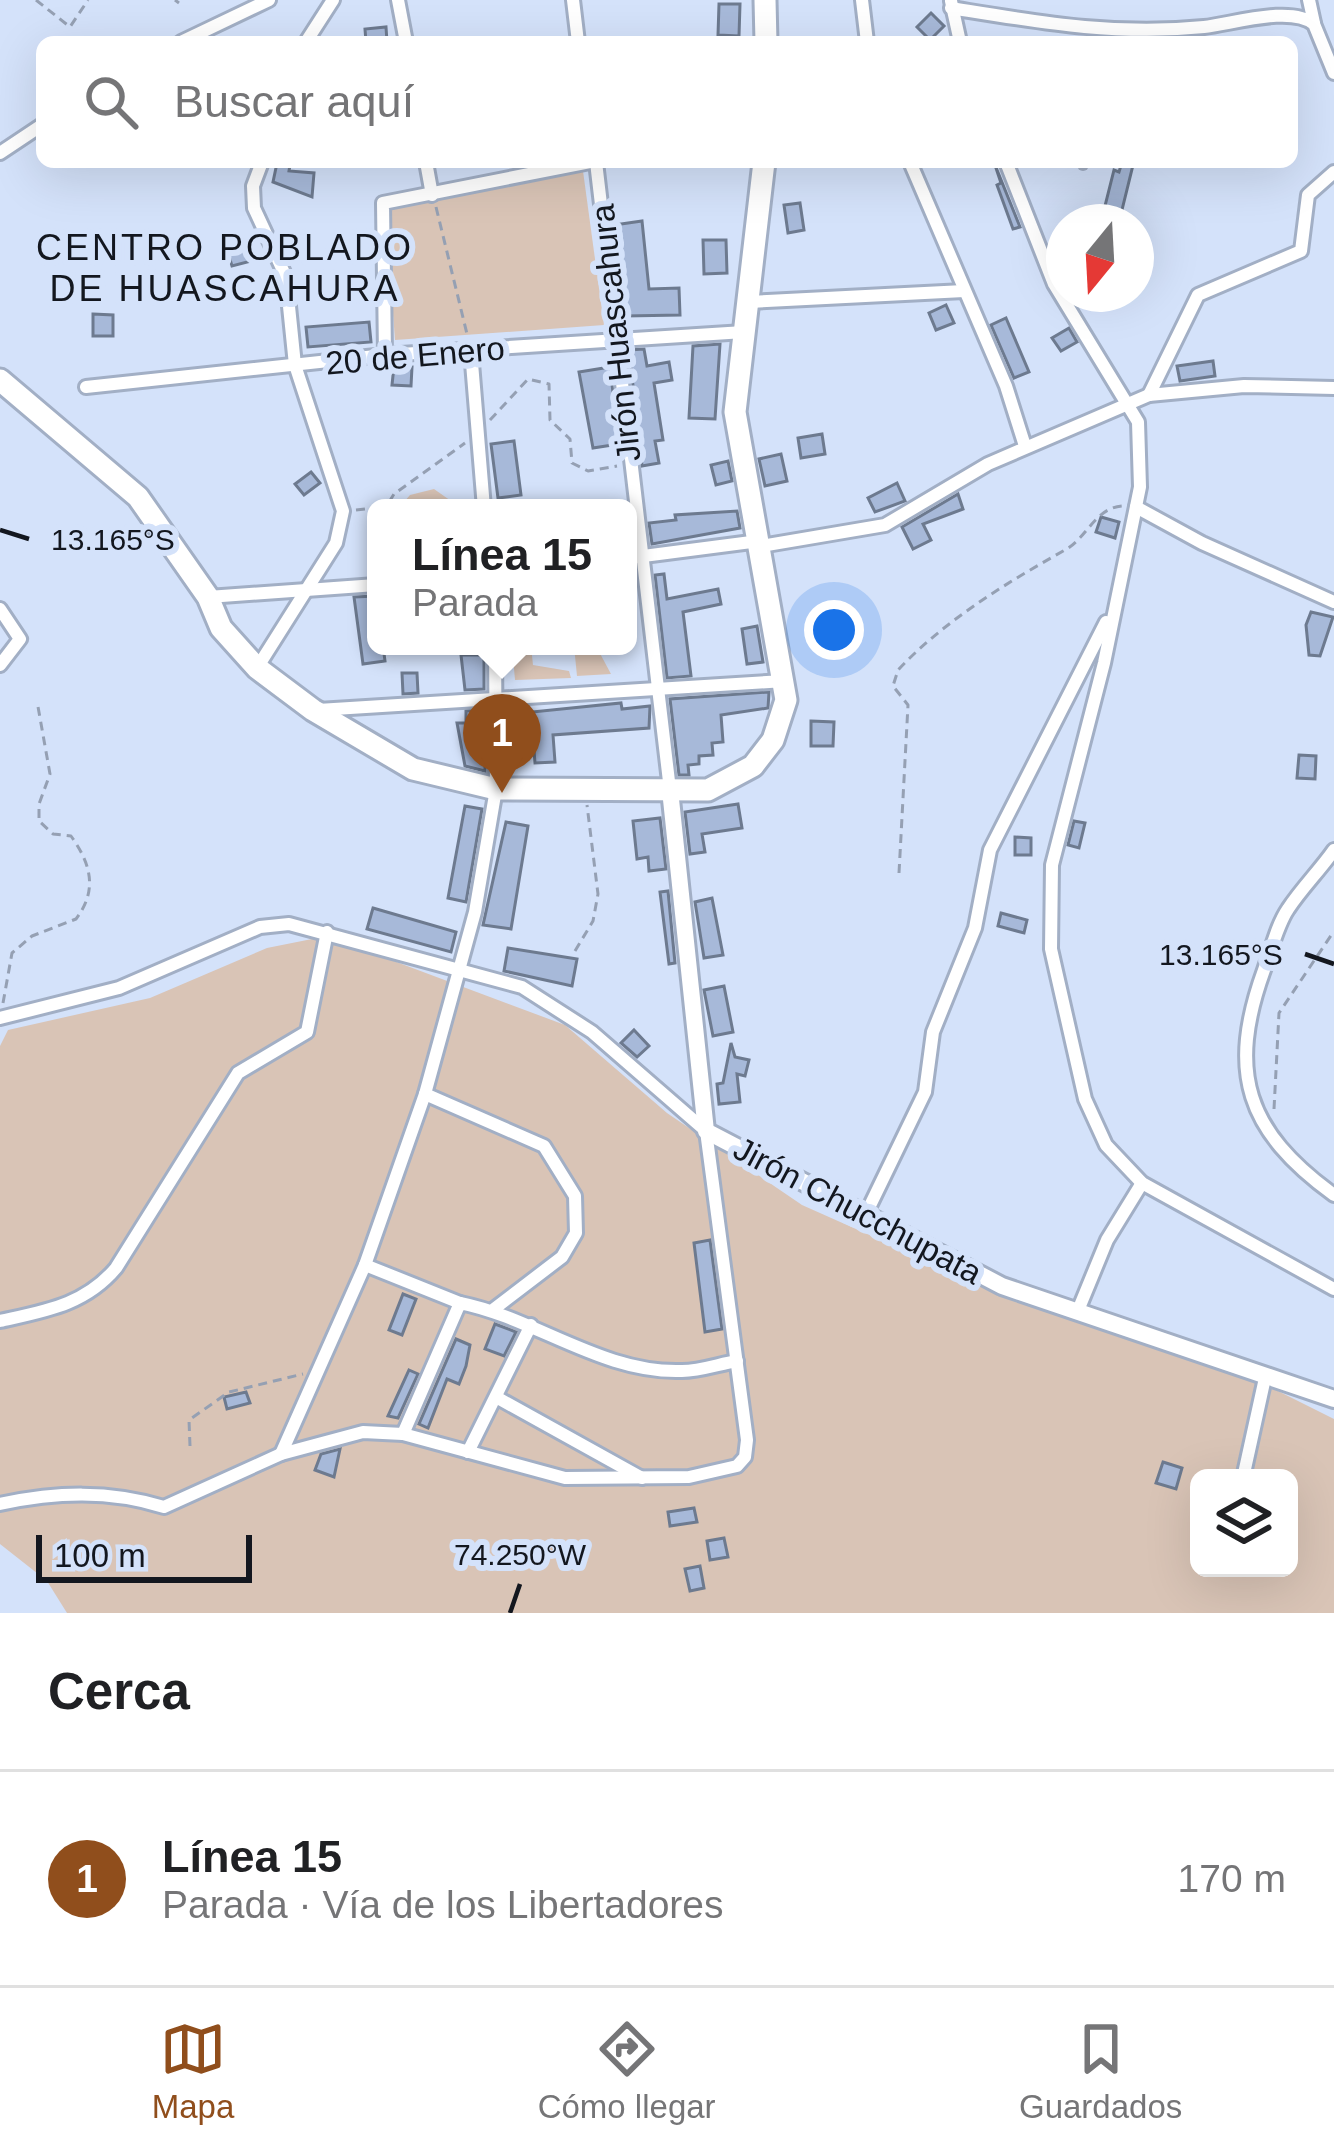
<!DOCTYPE html>
<html lang="es">
<head>
<meta charset="utf-8">
<style>
	:root { --surface:#fff; --page:#f6f6f6; --text:#202124; --muted:#757577; --line:#e0e0e0; --accent:#904e1c }
	body { margin:0; font-family:Helvetica,sans-serif; background:var(--page); color:var(--text) }
	.controls { position:absolute; right:36px; bottom:36px; display:grid; overflow:hidden; border-radius:18px; box-shadow:0 12px 48px #0002 }
	.controls button { width:108px; height:108px; display:grid; place-items:center; padding:0; border:0; border-bottom:3px solid var(--line); background:var(--surface); color:var(--text); font:60px sans-serif }
	.compass { position:absolute; left:1046px; top:204px; width:108px; height:108px; border-radius:50%; background:var(--surface); box-shadow:0 12px 48px #0002; rotate:198deg }
	.scale { position:absolute; left:36px; bottom:30px; width:216px; box-sizing:border-box; padding-left:12px; border:6px solid #13171f; border-top:0; font-size:33px; line-height:42px; white-space:nowrap; color:#13171f; -webkit-text-stroke:9px #d4e2fa; paint-order:stroke }
	.you { position:absolute; left:834px; top:630px; width:42px; height:42px; margin:-30px; border:9px solid #fff; border-radius:50%; background:#1a73e8; box-shadow:0 0 0 18px #1a73e833 }
	.badge { display:grid; place-items:center; width:78px; height:78px; border-radius:50%; background:var(--accent); color:#fff; font-size:39px; font-weight:700 }
	.pin { position:absolute; translate:-50% -99px; filter:drop-shadow(0 3px 6px #0008) }
	.pin::after { content:''; position:absolute; top:63px; width:42px; height:36px; background:inherit; clip-path:polygon(0 0,100% 0,50% 100%) }
	.popup { position:absolute; left:367px; top:499px; width:270px; height:156px; box-sizing:border-box; display:grid; place-content:center; border-radius:18px; background:var(--surface); filter:drop-shadow(0 3px 9px #0005); font-size:39px; white-space:nowrap; color:var(--muted) }
	.popup b { font-size:45px; color:var(--text) }
	.popup::after { content:''; position:absolute; left:50%; top:100%; margin-left:-24px; border:24px solid transparent; border-top-color:var(--surface) }
	.list { margin:0; padding:0; list-style:none }
	h2 { display:flex; justify-content:space-between; align-items:center; height:156px; margin:0; padding:0 48px; font-size:51px }
	h2 small { font-size:39px; font-weight:400; color:var(--muted) }
	.list li { display:grid; grid-template-columns:78px 1fr auto; gap:36px; align-items:center; box-sizing:border-box; height:216px; padding:0 48px; border-top:3px solid var(--line) }
	.list b { display:block; font-size:45px; white-space:nowrap }
	.list p { margin:0; font-size:39px; white-space:nowrap; color:var(--muted) }
	.list em { font-size:39px; font-style:normal; color:var(--muted) }
	.icon { flex:none; width:66px; height:66px; fill:none; stroke:currentColor; stroke-width:2; stroke-linecap:round; stroke-linejoin:round }
	.map { position:relative; flex:none; width:1334px; height:1613px; overflow:hidden }
	.search { position:absolute; background:var(--surface); box-shadow:0 12px 48px #0002; left:36px; right:36px; top:36px; height:132px; display:flex; align-items:center; gap:30px; box-sizing:border-box; padding:0 42px; border-radius:18px; color:var(--muted); font-size:45px }
	.sheet { height:372px; background:var(--surface) }
	nav { display:flex; justify-content:space-around; align-items:center; box-sizing:border-box; height:168px; border-top:3px solid var(--line); background:var(--surface); font-size:33px; color:var(--muted) }
	nav a { display:grid; justify-items:center; gap:6px }
	nav .on { color:var(--accent) }
	.map>svg:first-child { display:block }
	.green { fill:#d9c4b6; fill-rule:evenodd }
	.building { fill:#a7b9d9; stroke:#6d7a8f; stroke-width:3 }
	.lines { fill:none; stroke-linecap:round; stroke-linejoin:round }
	.lane-casing { stroke:#a2afc5; stroke-width:12 }
	.street-casing { stroke:#a2afc5; stroke-width:18 }
	.secondary-casing { stroke:#a2afc5; stroke-width:22 }
	.highway-casing { stroke:#a2afc5; stroke-width:27 }
	.path { stroke:#95a0b3; stroke-width:3; stroke-dasharray:9 6; stroke-linecap:butt }
	.lane { stroke:#fff; stroke-width:6 }
	.street { stroke:#fff; stroke-width:12 }
	.secondary { stroke:#fff; stroke-width:16 }
	.highway { stroke:#fff; stroke-width:21 }
	.ticks { fill:none; stroke:#13171f; stroke-width:4.5 }
	.labels { text-anchor:middle; stroke-width:12; stroke-linejoin:round; paint-order:stroke }
	.street-label { font-size:33px; fill:#13171f; stroke:#d4e2fa }
	.neighbourhood-label { font-size:36px; letter-spacing:3px; fill:#13171f; stroke:#d4e2fa }
	.ticks-label { font-size:30px; text-anchor:middle; fill:#13171f; stroke:#d4e2fa; stroke-width:12; stroke-linejoin:round; paint-order:stroke }
</style>
</head>
<body>
<div class="map">
<svg width="1334" height="1613" viewBox="0 0 1334 1613">
	<rect width="100%" height="100%" fill="#d4e2fa"/>
	<g class="green">
		<polygon points="583,171 604,325 395,340 385,205"/>
		<polygon points="434,489 461,508 399,508 410,495"/>
		<polygon points="512,646 531,646 533,665 569,671 571,678 515,680"/>
		<polygon points="574,646 596,646 611,674 577,676"/>
		<path d="M 327,936 L 565,1025 L 667,1113 L 802,1205 L 975,1282 L 1264,1384 L 1334,1419 L 1334,1613 L 67,1613 L 47,1581 L 0,1544 L 0,1046 L 8,1030 L 150,998 L 267,948 ZM 1199,1478 L 1289,1478 L 1289,1568 L 1199,1568 Z"/>
	</g>
	<g class="building">
		<polygon points="719,4 740,4 739,36 718,35"/>
		<polygon points="931,13 944,26 930,40 917,27"/>
		<polygon points="386,27 387,42 366,42 365,29"/>
		<polygon points="1122,162 1133,165 1119,222 1102,218 1114,170 1119,172"/>
		<polygon points="277,163 290,165 289,171 314,173 312,197 273,182"/>
		<polygon points="995,165 1020,227 1013,229 997,185 1001,183"/>
		<polygon points="800,203 804,230 788,233 784,205"/>
		<polygon points="642,221 649,289 679,288 680,315 625,316 614,225"/>
		<polygon points="703,240 726,240 727,273 704,274"/>
		<polygon points="251,247 255,260 232,266 228,253"/>
		<polygon points="946,305 954,323 936,330 929,313"/>
		<polygon points="93,314 113,315 113,336 93,336"/>
		<polygon points="1006,318 1029,372 1014,378 991,325"/>
		<polygon points="369,322 371,342 308,347 306,327"/>
		<polygon points="1069,328 1077,342 1061,351 1052,338"/>
		<polygon points="720,344 715,419 689,418 693,346"/>
		<polygon points="644,349 647,366 669,362 672,380 654,383 663,440 655,441 659,463 642,466 629,350"/>
		<polygon points="1213,361 1215,376 1180,381 1177,366"/>
		<polygon points="394,366 412,367 411,386 392,385"/>
		<polygon points="610,367 619,444 593,448 579,372"/>
		<polygon points="822,434 825,454 801,458 798,438"/>
		<polygon points="514,441 521,495 498,498 491,444"/>
		<polygon points="781,454 787,481 765,486 759,459"/>
		<polygon points="728,461 732,481 716,485 711,465"/>
		<polygon points="311,472 320,483 304,495 295,484"/>
		<polygon points="897,483 905,501 875,512 868,498"/>
		<polygon points="958,494 963,509 923,524 931,540 913,549 902,527"/>
		<polygon points="737,511 740,528 652,544 649,523 676,520 675,515"/>
		<polygon points="1101,517 1119,522 1115,538 1096,532"/>
		<polygon points="664,574 667,599 718,589 721,604 683,612 691,676 667,678 655,575"/>
		<polygon points="376,596 376,646 383,646 385,661 363,664 354,597"/>
		<polygon points="1311,612 1333,617 1320,656 1309,655 1306,625"/>
		<polygon points="757,626 763,662 747,664 742,629"/>
		<polygon points="461,655 484,655 484,689 465,690"/>
		<polygon points="402,673 417,673 418,693 403,694"/>
		<polygon points="769,692 768,708 721,715 723,742 712,743 713,755 699,756 699,764 688,765 689,775 679,775 670,699"/>
		<polygon points="621,703 622,709 650,706 649,728 553,735 555,762 535,763 533,737 511,736 511,720 523,719 522,713"/>
		<polygon points="485,710 485,771 465,766 457,723 466,723 466,711"/>
		<polygon points="811,721 834,722 833,746 811,746"/>
		<polygon points="1299,755 1316,756 1315,779 1297,778"/>
		<polygon points="738,804 742,828 702,834 705,852 690,854 685,812"/>
		<polygon points="465,806 482,809 466,902 448,898"/>
		<polygon points="660,818 666,869 649,871 648,857 637,859 633,821"/>
		<polygon points="1074,821 1085,823 1079,848 1068,845"/>
		<polygon points="506,822 528,826 511,929 483,925"/>
		<polygon points="1015,837 1031,838 1031,855 1015,855"/>
		<polygon points="668,891 675,963 669,964 660,892"/>
		<polygon points="712,898 723,955 704,958 695,902"/>
		<polygon points="373,908 456,932 451,952 367,929"/>
		<polygon points="1001,913 1027,920 1024,933 998,926"/>
		<polygon points="508,948 577,959 572,986 504,971"/>
		<polygon points="724,986 733,1032 713,1036 704,990"/>
		<polygon points="634,1030 649,1046 637,1057 621,1043"/>
		<polygon points="731,1043 735,1057 749,1060 745,1076 737,1074 740,1102 719,1104 717,1084 723,1083"/>
		<polygon points="710,1240 722,1329 705,1332 694,1243"/>
		<polygon points="403,1294 416,1299 402,1335 389,1330"/>
		<polygon points="495,1324 516,1332 504,1356 485,1349"/>
		<polygon points="456,1339 470,1345 466,1366 459,1384 447,1379 428,1428 419,1424"/>
		<polygon points="409,1370 418,1374 398,1418 388,1416"/>
		<polygon points="246,1392 250,1403 227,1409 224,1397"/>
		<polygon points="340,1449 334,1477 315,1470 321,1454"/>
		<polygon points="1163,1462 1182,1468 1176,1489 1156,1483"/>
		<polygon points="694,1508 697,1522 670,1526 668,1512"/>
		<polygon points="724,1538 728,1557 710,1560 707,1541"/>
		<polygon points="700,1566 704,1588 690,1591 685,1569"/>
	</g>
	<g class="lines">
		<defs>
			<polyline id="lane" points="1083,162 1083,165"/>
			<g id="street">
				<polyline points="398,0 406,42"/>
				<polyline points="573,0 578,42"/>
				<polyline points="862,0 867,42"/>
				<polyline points="1309,0 1314,23"/>
				<polyline points="951,1 960,42"/>
				<path d="M 951,8 C 1038,22 1114,36 1204,27 C 1232,24 1291,5 1314,24 L 1334,73"/>
				<polyline points="181,42 269,0"/>
				<polyline points="306,42 333,0"/>
				<polyline points="0,153 42,125"/>
				<polyline points="426,162 432,195"/>
				<polyline points="596,162 670,790"/>
				<polyline points="910,162 1006,386 1025,446"/>
				<polyline points="1006,162 1054,284 1138,422 1140,487 1104,663 1052,865 1051,949 1085,1099 1106,1145 1142,1183 1334,1289"/>
				<polyline points="749,302 964,291"/>
				<polyline points="471,351 484,508"/>
				<polyline points="385,355 383,203 590,162"/>
				<polyline points="86,387 385,355 744,332"/>
				<polyline points="1149,395 1198,295 1301,251 1308,195 1334,172"/>
				<polyline points="1136,507 1202,543 1334,602"/>
				<polyline points="761,546 885,525 988,464 1149,395 1244,386 1334,388"/>
				<polyline points="628,558 759,541"/>
				<polyline points="208,597 376,585"/>
				<polyline points="0,609 20,639 0,665"/>
				<polyline points="257,668 336,543 343,511 295,365 286,277 254,208 253,186 262,162"/>
				<polyline points="318,710 784,681"/>
				<path d="M 1334,850 C 1320,870 1301,889 1288,909 C 1277,925 1271,951 1264,970 C 1227,1072 1246,1131 1334,1195"/>
				<path d="M 0,1018 L 119,988 L 260,927 L 289,924 L 522,987 L 592,1032 L 706,1131 L 747,1440 L 745,1457 L 737,1466 L 689,1477 L 565,1478 L 403,1434 L 363,1432 L 281,1454 L 164,1507 C 109,1490 56,1492 0,1504"/>
				<polyline points="425,1094 544,1146 575,1196 576,1233 562,1257 494,1309"/>
				<polyline points="865,1216 925,1092 933,1032 975,928 990,850 1106,622"/>
				<polyline points="365,1265 460,1303"/>
				<polyline points="1077,1313 1107,1240 1142,1183"/>
				<path d="M 0,1321 C 45,1311 85,1305 116,1268 L 238,1073 L 307,1032 L 327,932"/>
				<polyline points="496,1397 642,1478"/>
				<path d="M 403,1434 L 460,1303 C 535,1318 603,1374 682,1371 C 700,1371 719,1364 737,1361"/>
				<polyline points="468,1452 531,1325"/>
				<polyline points="281,1454 365,1265 425,1094 475,912 496,789 495,646"/>
				<polyline points="1243,1478 1265,1378"/>
			</g>
			<polyline id="secondary" points="670,790 706,1131 1002,1286 1334,1399"/>
			<g id="highway">
				<polyline points="765,0 766,42"/>
				<polyline points="0,380 138,497 208,597 221,628 257,668 313,710 413,769 496,789 708,790 753,766 773,740 786,700 735,412 764,162"/>
			</g>
		</defs>
		<use href="#lane" class="lane-casing"/>
		<use href="#street" class="street-casing"/>
		<use href="#secondary" class="secondary-casing"/>
		<use href="#highway" class="highway-casing"/>
		<g class="path">
			<polyline points="36,0 70,27 88,0"/>
			<polyline points="175,0 179,3"/>
			<polyline points="436,207 468,338"/>
			<polyline points="490,420 528,379 549,384 550,420 570,439 572,463 588,471 617,466"/>
			<polyline points="377,508 386,507 394,494 465,443"/>
			<polyline points="356,510 376,508"/>
			<path d="M 899,873 L 908,705 L 893,686 L 898,670 C 944,621 1006,583 1065,550 C 1087,538 1095,508 1122,506"/>
			<polyline points="575,951 593,921 598,894 587,805"/>
			<path d="M 3,1003 L 12,953 L 32,936 L 76,919 C 98,890 91,864 71,836 L 53,834 L 39,821 L 39,804 L 50,774 L 37,701"/>
			<polyline points="1274,1109 1279,1013 1334,931"/>
			<polyline points="190,1446 189,1420 229,1392 303,1374"/>
		</g>
		<use href="#lane" class="lane"/>
		<use href="#street" class="street"/>
		<use href="#secondary" class="secondary"/>
		<use href="#highway" class="highway"/>
	</g>
	<path class="ticks" d="M 0,530 L 29,539M 1305,954 L 1334,964M 510,1613 L 520,1584"/>
	<g class="labels">
		<g class="street-label">
			<text transform="translate(615 333) rotate(-96)" y="12">Jirón Huascahura</text>
			<text transform="translate(415 355) rotate(-5)" y="12">20 de Enero</text>
			<text transform="translate(858 1210) rotate(28)" y="12">Jirón Chucchupata</text>
		</g>
		<g class="neighbourhood-label">
			<text x="225" y="260">CENTRO POBLADO<tspan x="225" dy="41">DE HUASCAHURA</tspan></text>
		</g>
	</g>
	<g class="ticks-label">
		<text x="113" y="550">13.165°S</text>
		<text x="1221" y="965">13.165°S</text>
		<text x="520" y="1565">74.250°W</text>
	</g>
</svg>
<div class="controls">
<button><svg class="icon" aria-label="layers" viewBox="0 0 24 24"><path d="M12 4l9 5-9 5-9-5zM3 14l9 5 9-5"/></svg></button>
</div>
<svg class="compass" viewBox="-18 -18 36 36"><path d="M0-13l5 13h-10z" fill="#e53935"/><path d="M0 13l5-13h-10z" fill="#757577"/></svg>
<div class="scale">100 m</div>
<div class="you"></div>
<div class="pin badge" style="left:502px;top:793px">1</div>
<div class="popup"><b>Línea 15</b>Parada</div>
<div class="search"><svg class="icon" aria-label="search" viewBox="0 0 24 24"><circle cx="10" cy="10" r="6"/><path d="M15 15l6 6"/></svg>Buscar aquí</div>
</div>
<section class="sheet">
<h2>Cerca<small></small></h2>
<ul class="list">
<li><span class="badge">1</span><div><b>Línea 15</b><p>Parada · Vía de los Libertadores</p></div><em>170 m</em></li>
</ul>
</section>
<nav>
<a class="on"><svg class="icon" aria-label="map" viewBox="0 0 24 24"><path d="M3 6l6-2 6 2 6-2v14l-6 2-6-2-6 2zM9 4v14M15 6v14"/></svg>Mapa</a>
<a><svg class="icon" aria-label="directions" viewBox="0 0 24 24"><path d="M12 3l9 9-9 9-9-9zM9 14v-3h6M13 9l2 2-2 2"/></svg>Cómo llegar</a>
<a><svg class="icon" aria-label="saved" viewBox="0 0 24 24"><path d="M7 4h10v16l-5-4-5 4z"/></svg>Guardados</a>
</nav>
</body>
</html>
